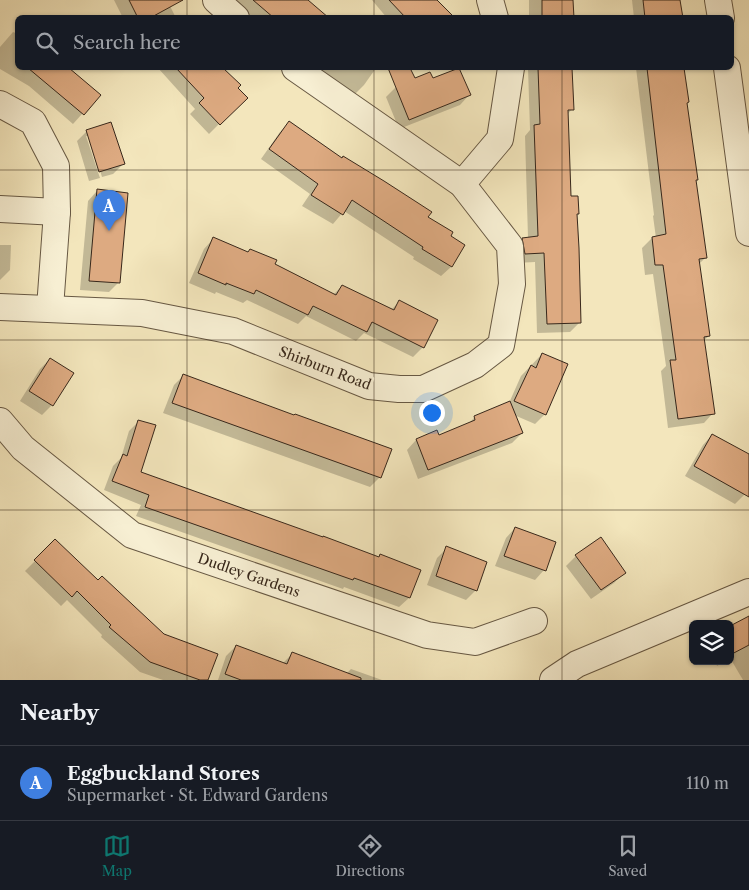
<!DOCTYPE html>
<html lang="en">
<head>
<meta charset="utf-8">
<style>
	:root { --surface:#171b24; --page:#20242c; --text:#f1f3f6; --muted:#9ea1a6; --line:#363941; --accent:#0f766e }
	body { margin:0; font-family:"Libre Caslon Text",serif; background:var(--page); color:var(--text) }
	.controls { position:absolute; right:15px; bottom:15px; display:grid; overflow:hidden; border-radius:8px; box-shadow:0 1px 4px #0004 }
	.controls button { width:45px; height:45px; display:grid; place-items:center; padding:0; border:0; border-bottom:1px solid var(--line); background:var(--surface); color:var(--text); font:25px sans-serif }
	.you { position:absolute; left:431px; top:412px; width:18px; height:18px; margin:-12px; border:4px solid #fff; border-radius:50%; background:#1a73e8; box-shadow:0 0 0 8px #1a73e833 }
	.badge { display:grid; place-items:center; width:32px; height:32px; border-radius:50%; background:var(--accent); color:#fff; font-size:16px; font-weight:700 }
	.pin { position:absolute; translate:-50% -41px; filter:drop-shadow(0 1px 2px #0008) }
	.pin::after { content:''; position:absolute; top:26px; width:18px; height:15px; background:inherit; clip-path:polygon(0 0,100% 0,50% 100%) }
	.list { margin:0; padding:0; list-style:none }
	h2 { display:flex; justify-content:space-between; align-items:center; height:65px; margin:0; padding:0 20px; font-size:21px }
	h2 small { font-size:16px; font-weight:400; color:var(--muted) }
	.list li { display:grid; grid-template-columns:32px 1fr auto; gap:15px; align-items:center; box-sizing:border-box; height:75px; padding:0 20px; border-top:1px solid var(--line) }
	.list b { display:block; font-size:19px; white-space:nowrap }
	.list p { margin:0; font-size:16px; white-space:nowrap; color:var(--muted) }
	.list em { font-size:16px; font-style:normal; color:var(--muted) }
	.icon { flex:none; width:28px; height:28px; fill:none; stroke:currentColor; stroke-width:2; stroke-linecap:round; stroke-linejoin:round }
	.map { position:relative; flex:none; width:749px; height:680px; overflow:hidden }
	.search { position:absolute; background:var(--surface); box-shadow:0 1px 4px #0004; left:15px; right:15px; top:15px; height:55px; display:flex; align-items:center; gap:12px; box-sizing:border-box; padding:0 18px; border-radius:8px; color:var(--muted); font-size:19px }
	.sheet { height:140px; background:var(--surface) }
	nav { display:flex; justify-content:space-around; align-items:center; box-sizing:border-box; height:70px; border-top:1px solid var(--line); background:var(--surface); font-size:14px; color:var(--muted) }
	nav a { display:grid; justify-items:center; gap:2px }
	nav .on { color:var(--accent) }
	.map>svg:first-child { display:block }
	.shadow { fill:#0003 }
	.building { fill:#ddaa81; stroke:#38281b }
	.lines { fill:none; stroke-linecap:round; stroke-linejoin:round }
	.minor-casing { stroke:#675843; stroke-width:28 }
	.minor { stroke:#f7efd3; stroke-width:26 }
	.grid { fill:none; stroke:#38281b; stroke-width:1; stroke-opacity:0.55 }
	.labels { text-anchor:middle; stroke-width:5; stroke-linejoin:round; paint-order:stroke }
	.street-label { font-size:14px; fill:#38281b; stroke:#f7efd3 }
</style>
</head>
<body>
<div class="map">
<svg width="749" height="680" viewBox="0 0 749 680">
	<rect width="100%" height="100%" fill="#f3e6bc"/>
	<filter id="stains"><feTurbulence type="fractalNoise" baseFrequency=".004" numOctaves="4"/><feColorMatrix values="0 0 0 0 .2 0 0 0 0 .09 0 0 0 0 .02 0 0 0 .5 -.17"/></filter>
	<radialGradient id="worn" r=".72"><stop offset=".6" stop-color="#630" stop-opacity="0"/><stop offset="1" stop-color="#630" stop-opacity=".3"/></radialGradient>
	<g class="shadow">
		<polygon points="114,0 167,0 176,18 123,18"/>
		<polygon points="232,0 305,0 327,18 253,18"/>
		<polygon points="372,0 436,0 439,18 387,18"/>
		<polygon points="529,0 572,0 573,18 529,18"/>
		<polygon points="632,0 679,0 682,18 634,18"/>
		<polygon points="13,32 18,34 18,68 67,68 99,95 73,124 29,86 0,69 0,47"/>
		<polygon points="158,68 220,68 246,97 209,134 190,114 195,109"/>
		<polygon points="317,68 376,68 364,85 354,95"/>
		<polygon points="528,68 571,68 572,109 567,115 570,197 576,215 580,322 570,332 537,333 535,262 516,263 513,249 523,239 528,238 525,136 530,130"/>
		<polygon points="636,68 682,68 697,179 694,181 705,258 699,264 709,336 703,341 713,413 704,423 668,428 661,371 666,366 653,274 645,275 642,248 652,238 656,238 653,216 654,215"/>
		<polygon points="432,79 469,95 460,105 399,129 386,97 396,87"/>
		<polygon points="290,122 463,245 451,267 441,276 413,259 414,257 344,211 333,224 302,206 310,194 261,159 280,132"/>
		<polygon points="87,131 123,164 113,174 102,177 89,136 86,136 100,178 89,181 77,141"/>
		<polygon points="97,191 119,282 109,292 80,290 88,201"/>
		<polygon points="213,239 274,265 333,295 342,286 391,310 399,302 423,347 413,357 364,333 356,341 306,316 298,324 247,300 243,303 216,292 215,294 189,283 204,249"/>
		<polygon points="0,245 11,245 10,270 0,280"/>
		<polygon points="542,354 545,414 535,424 514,415 522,433 512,443 418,479 407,450 416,440 438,436 467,425 474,418 509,403 521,376"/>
		<polygon points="50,359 52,405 42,415 20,401 40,369"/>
		<polygon points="184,375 380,477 370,487 163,413 174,385"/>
		<polygon points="139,421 140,473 378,558 380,556 409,598 399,607 344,587 343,589 136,516 141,505 104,490 113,466 121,458 129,431"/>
		<polygon points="712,435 749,456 749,486 745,494 735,504 685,476 703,445"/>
		<polygon points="515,528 544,570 535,580 495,566 506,538"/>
		<polygon points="55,541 98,582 163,635 207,680 163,680 140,672 101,637 102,635 67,600 61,606 25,571"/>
		<polygon points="447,548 476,590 466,600 427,585 437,558"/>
		<polygon points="576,556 624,573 614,583 591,599 566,566"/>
		<polygon points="749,618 749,680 743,680 730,658 730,628"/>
		<polygon points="236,646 282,664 292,654 346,674 351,669 382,680 218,680 226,656"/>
		<polygon points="715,661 725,661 717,666"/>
	</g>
	<g class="building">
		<polygon points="129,0 183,0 150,18 138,18"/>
		<polygon points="253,0 308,0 329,18 274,18"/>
		<polygon points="389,0 437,0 455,18 406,18"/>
		<polygon points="542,0 573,0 574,18 542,18"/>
		<polygon points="643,0 680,0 683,18 645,18"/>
		<polygon points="28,68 69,68 101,95 84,115"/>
		<polygon points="176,68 223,68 241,85 238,88 248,98 220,125 199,103 204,98"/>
		<polygon points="388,68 410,68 415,78 430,72 433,78 459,68 471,95 409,120"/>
		<polygon points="538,68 572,68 574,110 568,110 571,196 578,196 579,214 577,214 579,248 581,323 547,324 544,253 525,254 522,238 538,236 534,125 540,124"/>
		<polygon points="647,68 684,68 689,102 687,103 698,180 696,180 707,258 699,259 710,336 704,337 715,414 678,419 670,360 676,360 663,265 655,265 652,237 666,234"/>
		<polygon points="289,121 342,158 343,156 384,181 432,212 428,217 453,232 451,236 465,245 452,267 422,249 423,247 352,200 343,215 311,195 318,184 269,149"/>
		<polygon points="111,122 125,164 99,172 86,130"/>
		<polygon points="97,189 128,193 120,283 89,281"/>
		<polygon points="213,237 248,252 250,249 277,260 275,264 336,295 342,285 394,310 399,300 438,320 424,348 372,322 367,332 313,306 308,315 256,290 254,294 226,283 226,285 198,273"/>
		<polygon points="542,353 568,364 546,415 514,401 531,365 536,368"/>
		<polygon points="50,358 74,373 53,406 29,391"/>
		<polygon points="183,374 294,415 295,414 392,449 381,478 172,403"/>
		<polygon points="510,401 523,433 428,470 416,439 437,430 439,435 475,420 474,416"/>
		<polygon points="138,420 156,425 141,472 323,537 323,536 379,557 380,554 421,570 410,598 354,578 353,580 145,507 149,495 112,481 123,454 127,456"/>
		<polygon points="712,434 749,454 749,497 694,466"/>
		<polygon points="515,527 556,542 546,571 504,556"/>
		<polygon points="601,537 626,573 601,590 575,555"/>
		<polygon points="55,539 98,580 102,576 164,634 218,654 208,680 200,680 150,662 109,627 111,625 77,591 72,597 34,560"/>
		<polygon points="446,546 487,562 477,591 436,576"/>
		<polygon points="749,616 749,645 730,655 730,626"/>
		<polygon points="236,645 287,664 292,652 361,678 361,680 241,680 225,674"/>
	</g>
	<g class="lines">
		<defs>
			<g id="minor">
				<polyline points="216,0 236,18"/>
				<polyline points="490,0 495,18"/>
				<polyline points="718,0 721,18"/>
				<polyline points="727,68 749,233"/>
				<polyline points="0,104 33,122 56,166 57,212 50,308"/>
				<polyline points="462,184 500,139 511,68"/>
				<polyline points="0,209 57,212"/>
				<polyline points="0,307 142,313 233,331 369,386 399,389 423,389 475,365 501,345 512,284 510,246 462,184 295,68"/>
				<polyline points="0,421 23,448 132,535 427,635 475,642 534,621"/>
				<polyline points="553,680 577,664 749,592"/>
			</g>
		</defs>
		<use href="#minor" class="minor-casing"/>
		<use href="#minor" class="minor"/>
	</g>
	<path class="grid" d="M 187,0 L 187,18M 374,0 L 374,18M 562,0 L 562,18M 187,68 L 187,680M 374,68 L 374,680M 562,68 L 562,680M 0,170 L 749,170M 0,340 L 749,340M 0,510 L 749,510"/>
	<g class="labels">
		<g class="street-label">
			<text transform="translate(325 368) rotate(21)" y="5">Shirburn Road</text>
			<text transform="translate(249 575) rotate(19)" y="5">Dudley Gardens</text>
		</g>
	</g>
	<rect width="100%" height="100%" filter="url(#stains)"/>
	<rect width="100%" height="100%" fill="url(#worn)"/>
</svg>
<div class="controls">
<button><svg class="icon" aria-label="layers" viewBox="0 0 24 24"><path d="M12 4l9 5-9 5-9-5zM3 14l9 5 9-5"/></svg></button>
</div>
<div class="you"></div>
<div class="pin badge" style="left:109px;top:231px;background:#3f7fe0">A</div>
<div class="search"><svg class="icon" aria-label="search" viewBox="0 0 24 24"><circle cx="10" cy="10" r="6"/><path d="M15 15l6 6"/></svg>Search here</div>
</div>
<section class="sheet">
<h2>Nearby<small></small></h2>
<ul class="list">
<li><span class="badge" style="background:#3f7fe0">A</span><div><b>Eggbuckland Stores</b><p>Supermarket · St. Edward Gardens</p></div><em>110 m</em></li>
</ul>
</section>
<nav>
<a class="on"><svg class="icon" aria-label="map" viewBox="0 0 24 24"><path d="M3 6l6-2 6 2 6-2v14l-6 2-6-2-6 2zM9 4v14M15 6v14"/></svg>Map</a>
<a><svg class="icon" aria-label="directions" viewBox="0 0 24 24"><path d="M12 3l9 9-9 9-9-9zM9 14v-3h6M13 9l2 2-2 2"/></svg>Directions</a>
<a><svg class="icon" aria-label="saved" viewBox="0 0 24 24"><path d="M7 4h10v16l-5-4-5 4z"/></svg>Saved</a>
</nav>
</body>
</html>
